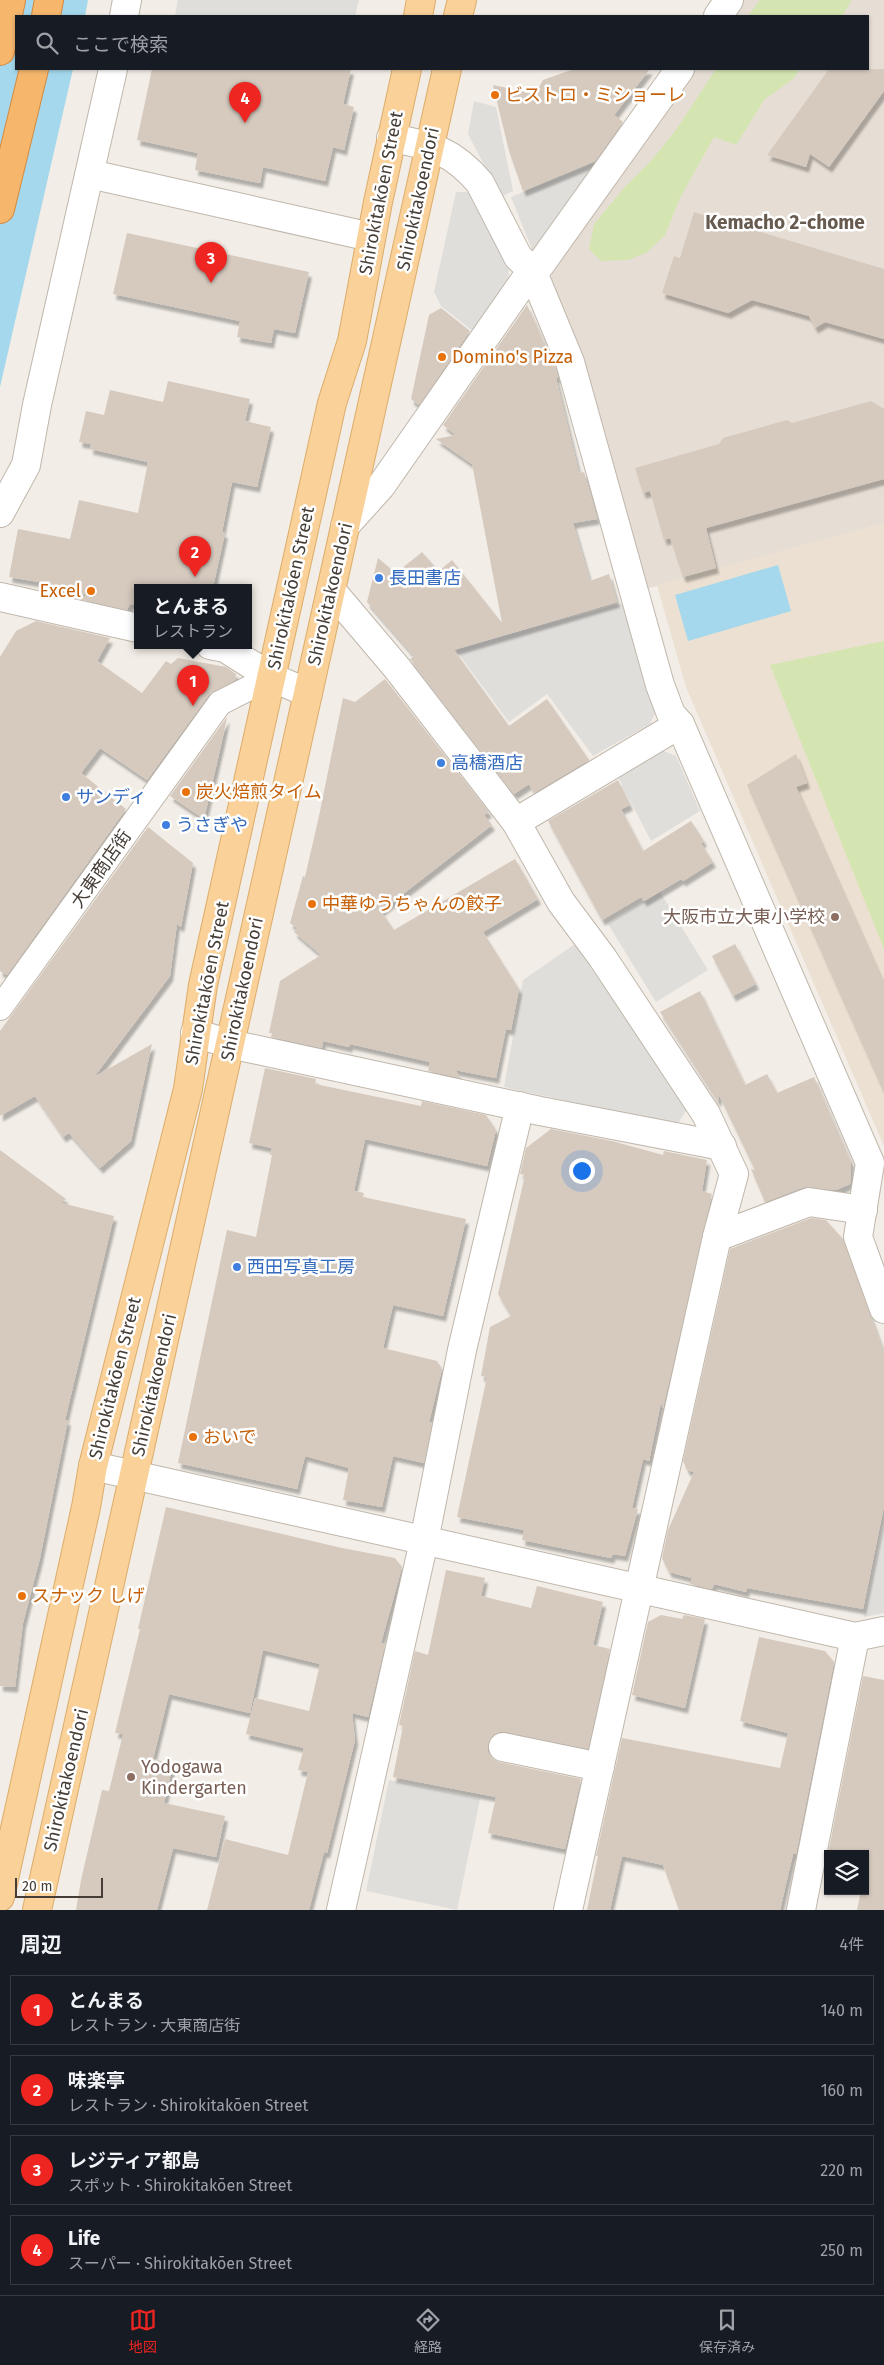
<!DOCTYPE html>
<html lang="ja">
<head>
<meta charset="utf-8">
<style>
	:root { --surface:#171b24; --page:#242831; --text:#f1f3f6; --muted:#9ea1a6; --line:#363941; --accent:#ef2521 }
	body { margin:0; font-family:"Fira Sans","Noto Sans JP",sans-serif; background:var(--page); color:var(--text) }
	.controls { position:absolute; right:15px; bottom:15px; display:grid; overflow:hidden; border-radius:0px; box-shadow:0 1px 4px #0004 }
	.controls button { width:45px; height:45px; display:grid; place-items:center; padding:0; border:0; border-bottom:1px solid var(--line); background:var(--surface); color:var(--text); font:25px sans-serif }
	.scale { position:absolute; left:15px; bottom:12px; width:88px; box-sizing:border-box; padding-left:5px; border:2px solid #453d36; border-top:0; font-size:14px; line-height:18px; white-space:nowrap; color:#453d36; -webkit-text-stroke:4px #fff; paint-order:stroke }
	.you { position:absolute; left:581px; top:1170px; width:18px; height:18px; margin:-12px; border:4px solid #fff; border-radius:50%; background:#1a73e8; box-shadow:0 0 0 8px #1a73e833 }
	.badge { display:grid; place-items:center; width:32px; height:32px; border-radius:50%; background:var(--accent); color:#fff; font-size:16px; font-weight:700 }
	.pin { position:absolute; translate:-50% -41px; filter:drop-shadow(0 1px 2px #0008) }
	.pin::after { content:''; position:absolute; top:26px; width:18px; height:15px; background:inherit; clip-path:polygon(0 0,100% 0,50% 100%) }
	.popup { position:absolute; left:134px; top:584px; width:118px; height:65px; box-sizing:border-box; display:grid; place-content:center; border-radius:0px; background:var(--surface); filter:drop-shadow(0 1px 4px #0005); font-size:16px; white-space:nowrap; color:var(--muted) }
	.popup b { font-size:19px; color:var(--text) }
	.popup::after { content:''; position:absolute; left:50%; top:100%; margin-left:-10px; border:10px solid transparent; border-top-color:var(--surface) }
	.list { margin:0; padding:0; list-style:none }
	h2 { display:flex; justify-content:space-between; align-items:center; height:65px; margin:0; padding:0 20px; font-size:21px }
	h2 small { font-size:16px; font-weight:400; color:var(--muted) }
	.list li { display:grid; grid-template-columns:32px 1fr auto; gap:15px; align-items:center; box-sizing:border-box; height:70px; margin:0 10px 10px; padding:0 10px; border:1px solid var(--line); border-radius:0px }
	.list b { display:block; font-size:19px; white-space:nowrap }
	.list p { margin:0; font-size:16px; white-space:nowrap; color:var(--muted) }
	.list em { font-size:16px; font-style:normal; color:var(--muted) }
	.icon { flex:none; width:28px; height:28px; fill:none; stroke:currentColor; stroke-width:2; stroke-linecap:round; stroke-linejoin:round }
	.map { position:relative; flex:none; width:884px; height:1910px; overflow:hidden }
	.search { position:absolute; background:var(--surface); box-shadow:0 1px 4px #0004; left:15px; right:15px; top:15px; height:55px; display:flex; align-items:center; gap:12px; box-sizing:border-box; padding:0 18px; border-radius:0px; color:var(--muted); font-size:19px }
	.sheet { height:385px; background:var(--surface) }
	nav { display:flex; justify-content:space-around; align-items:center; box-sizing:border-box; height:70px; border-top:1px solid var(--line); background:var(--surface); font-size:14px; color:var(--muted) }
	nav a { display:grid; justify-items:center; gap:2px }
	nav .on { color:var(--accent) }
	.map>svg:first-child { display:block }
	.residential { fill:#e6ded5 }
	.education { fill:#ebe0d1 }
	.green { fill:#d4e5b1 }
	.parking { fill:#e0dedb }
	.water { fill:#a5d8ec }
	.building { fill:#d6cabf; filter:url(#shadow) }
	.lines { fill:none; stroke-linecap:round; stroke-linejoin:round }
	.pedestrian-casing { stroke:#c0b7ac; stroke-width:26 }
	.minor-casing { stroke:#c0b7ac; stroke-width:30 }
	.tertiary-casing { stroke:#c0b7ac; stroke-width:30 }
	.primary-casing { stroke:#ddac69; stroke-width:30 }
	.motorway-casing { stroke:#d58a3d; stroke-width:30 }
	.pedestrian { stroke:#fff; stroke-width:24 }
	.minor { stroke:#fff; stroke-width:28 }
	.tertiary { stroke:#fff; stroke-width:28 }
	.primary { stroke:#f9d199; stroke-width:28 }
	.motorway { stroke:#f6b76d; stroke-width:28 }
	.food-dot { fill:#e8710a; stroke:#fff; stroke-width:2 }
	.shop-dot { fill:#3f7fe0; stroke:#fff; stroke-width:2 }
	.education-dot { fill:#8d6e63; stroke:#fff; stroke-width:2 }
	.labels { text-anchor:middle; stroke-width:5; stroke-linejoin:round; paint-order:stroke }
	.food-label { font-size:18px; fill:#c56008; stroke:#fff; text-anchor:start }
	.street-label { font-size:18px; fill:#453d36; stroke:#fff }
	.shop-label { font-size:18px; fill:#366cbe; stroke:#fff; text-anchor:start }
	.education-label { font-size:18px; fill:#785e54; stroke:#fff; text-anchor:end }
	.neighbourhood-label { font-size:19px; font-weight:bold; fill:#675a4e; stroke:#fff }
</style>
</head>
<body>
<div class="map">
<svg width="884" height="1910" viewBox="0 0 884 1910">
	<defs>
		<filter id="shadow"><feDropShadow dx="3" dy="5.5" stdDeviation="1" flood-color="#0004"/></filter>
	</defs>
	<rect width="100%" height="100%" fill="#f2ede6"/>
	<polygon class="residential" points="741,0 884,0 884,523 646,589 581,356 566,314 551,283 553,261 692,69 868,69 868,16 730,16"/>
	<polygon class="education" points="884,523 884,1146 686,687 657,585"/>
	<g class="green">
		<polygon points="760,0 852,0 842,16 748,16"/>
		<polygon points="716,69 800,69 793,79 765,99 736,145 714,137 680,198 665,235 646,253 628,260 601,261 589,249 594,224 624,188 650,162 676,130"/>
		<polygon points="884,641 884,949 770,665"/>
	</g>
	<g class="parking">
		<polygon points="178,0 359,0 355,16 175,16"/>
		<polygon points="474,101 496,107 513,191 501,197 468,134"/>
		<polygon points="597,162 535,257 511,197"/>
		<polygon points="456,192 468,192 509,266 508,286 474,332 441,306 434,292"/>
		<polygon points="624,603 656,711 650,724 593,756 547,694 509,722 455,649"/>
		<polygon points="661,750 676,756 700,811 651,841 617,775"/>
		<polygon points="660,892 708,970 656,1002 608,924"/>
		<polygon points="575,944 687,1109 677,1125 504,1087 523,980"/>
		<polygon points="884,1525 884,1613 864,1617"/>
		<polygon points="389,1780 480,1799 457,1910 366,1891"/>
	</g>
	<g class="water">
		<polygon points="0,0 88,0 85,16 16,16 16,69 73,69 0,387"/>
		<polygon points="778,565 791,611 688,641 675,595"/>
	</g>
	<g class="building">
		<polygon points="152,69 351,69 343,104 354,107 344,150 333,147 325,181 263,167 260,183 195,170 198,153 137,140"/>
		<polygon points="574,69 650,69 614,115 623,122 595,161 523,191 509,151 493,85 535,94 543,80"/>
		<polygon points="829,69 884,69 884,91 829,167 810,154 806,167 767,155"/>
		<polygon points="694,212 884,269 884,339 825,322 815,328 809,316 752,300 728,313 662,293 674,256 680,258"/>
		<polygon points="127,233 309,272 295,333 274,329 271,343 237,337 240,321 113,294"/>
		<polygon points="527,305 555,367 558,377 556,378 579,473 584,472 597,519 573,523 590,581 609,574 617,602 454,650 509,726 547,699 589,760 534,793 529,784 514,794 410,659 414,656 367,602 378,558 396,573 422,552 439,571 452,560 502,623 472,464 436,439 456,435 443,425"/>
		<polygon points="441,308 470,331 419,405 411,399 429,315"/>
		<polygon points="168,381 250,399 245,421 271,427 257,487 232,482 222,532 225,533 213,587 138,587 138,606 130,604 127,610 79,599 87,595 44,585 45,583 9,577 18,529 70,539 79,500 138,513 148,462 90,449 91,444 79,442 86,411 104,415 110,390 163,402"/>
		<polygon points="871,401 884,409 884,479 706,528 716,568 683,577 670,538 664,540 650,491 643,493 635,468 719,444 723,438 787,420 792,423"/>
		<polygon points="36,621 110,638 97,661 142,693 166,661 171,664 178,658 226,667 236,674 235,680 209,695 147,780 100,748 81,773 126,809 7,975 0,971 0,657 16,631"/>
		<polygon points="385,679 489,812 484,815 492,825 381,911 394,930 515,859 538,899 483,932 519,989 511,1030 506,1029 496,1078 455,1070 461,1078 428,1071 430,1062 350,1044 349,1047 323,1041 322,1048 271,1037 272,1033 269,1033 280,981 321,955 294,932 297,928 290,923 303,876 305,877 319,816 343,698 355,702"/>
		<polygon points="227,717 222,741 204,819 170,796"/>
		<polygon points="796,754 807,783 796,787 884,984 884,1093 747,785"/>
		<polygon points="618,780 630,805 621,809 643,851 691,821 704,841 701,843 713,862 683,881 681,879 644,901 641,897 602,920 548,821"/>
		<polygon points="148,827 193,863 181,927 177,924 170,976 94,1077 152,1044 131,1141 100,1168 69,1133 63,1137 35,1096 0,1116 0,1031"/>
		<polygon points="735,944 756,984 733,996 712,956"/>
		<polygon points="700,991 745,1085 767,1074 777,1093 814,1077 851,1162 850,1184 836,1190 804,1187 765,1202 751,1169 755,1170 719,1095 718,1102 660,1012"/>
		<polygon points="265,1068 316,1079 315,1084 421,1106 422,1101 486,1115 496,1130 487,1166 365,1139 354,1191 364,1193 363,1197 466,1219 443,1316 393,1305 383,1348 437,1361 442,1369 429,1422 432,1423 424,1463 393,1456 382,1507 343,1500 349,1468 305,1456 297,1489 178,1463 227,1230 256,1237 272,1155 270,1155 272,1148 249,1143"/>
		<polygon points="551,1129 612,1141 663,1155 664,1151 707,1160 702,1191 712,1194 663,1408 661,1402 649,1461 643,1459 632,1508 638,1509 625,1556 613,1554 611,1558 522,1540 524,1530 457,1517 487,1377 481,1376 490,1327 511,1316 498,1294 525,1175 520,1174 526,1148"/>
		<polygon points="0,1150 66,1199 61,1203 114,1216 65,1420 68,1420 40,1558 23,1623 15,1687 0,1686"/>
		<polygon points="811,1218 826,1220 843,1239 884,1353 884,1506 863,1609 747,1588 746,1592 714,1584 712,1589 690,1584 692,1578 669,1572 662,1558 668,1530 694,1472 687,1470 683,1461 730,1249"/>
		<polygon points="166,1507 342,1548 395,1558 402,1567 381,1643 385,1644 368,1717 352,1713 355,1740 327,1853 324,1852 309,1910 207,1910 225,1839 288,1855 308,1772 298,1770 304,1748 246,1734 255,1698 309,1711 320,1664 263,1650 250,1713 169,1694 153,1759 173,1764 164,1803 225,1816 216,1857 173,1848 157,1910 76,1910 81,1880 102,1790 109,1791 123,1734 115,1733 140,1629 138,1629"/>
		<polygon points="446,1570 485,1578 481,1596 531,1608 537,1586 603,1602 593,1645 610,1649 588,1749 506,1732 499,1732 492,1736 488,1744 488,1752 493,1759 499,1762 581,1779 565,1849 488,1833 496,1797 393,1777 403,1726 399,1725 415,1651 428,1655"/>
		<polygon points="661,1615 682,1619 684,1615 705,1619 685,1708 632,1695 648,1622"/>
		<polygon points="759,1637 825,1651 834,1662 796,1854 793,1854 780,1910 679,1910 663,1865 622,1856 610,1910 587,1910 598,1856 596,1856 622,1738 780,1768 788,1733 740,1721"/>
		<polygon points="863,1676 884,1680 884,1910 857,1910 861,1891 865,1891 865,1874 870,1854 828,1854"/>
	</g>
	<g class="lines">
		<defs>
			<polyline id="pedestrian" points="0,1008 220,703 271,677"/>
			<g id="minor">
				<polyline points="124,16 127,0"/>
				<polyline points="718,16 729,0"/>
				<polyline points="532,270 570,362 660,685 671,714 680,724 870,1163 858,1237 884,1309"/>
				<polyline points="0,513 26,465 37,405 113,69"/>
				<polyline points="345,526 381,486 532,270 540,265 680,69"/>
				<polyline points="331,590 397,668 516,822 561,902 602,957 706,1114 734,1174 717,1237 568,1910"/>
				<polyline points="0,597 138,628"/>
				<polyline points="210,645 225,648 271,677 308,693"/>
				<polyline points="516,822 680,724"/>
				<polyline points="195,1033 230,1044 540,1111 722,1146"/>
				<polyline points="717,1237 809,1202 863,1210"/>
				<polyline points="93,1466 855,1637 884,1631"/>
				<polyline points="503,1747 600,1767"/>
				<polyline points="341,1910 424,1541 462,1350 520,1106"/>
			</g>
			<g id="tertiary">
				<path d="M 391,138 C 431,145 453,151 480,183 L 518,257 L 532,270"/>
				<polyline points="90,174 371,237"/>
				<polyline points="801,1910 855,1637"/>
			</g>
			<g id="primary">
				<polyline points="418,16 421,0"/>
				<polyline points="458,16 462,0"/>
				<polyline points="0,1897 86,1507 93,1466 188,1089 203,985 332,403 352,341 378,202 407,69"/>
				<polyline points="37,1910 447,69"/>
			</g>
			<g id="motorway">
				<polyline points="46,16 49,0"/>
				<polyline points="0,51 11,0"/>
				<polyline points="0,209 34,69"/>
			</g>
		</defs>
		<use href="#pedestrian" class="pedestrian-casing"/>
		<use href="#minor" class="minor-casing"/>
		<use href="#tertiary" class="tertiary-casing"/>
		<use href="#primary" class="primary-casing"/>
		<use href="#motorway" class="motorway-casing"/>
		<use href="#pedestrian" class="pedestrian"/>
		<use href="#minor" class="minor"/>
		<use href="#tertiary" class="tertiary"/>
		<use href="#primary" class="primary"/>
		<use href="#motorway" class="motorway"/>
	</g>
	<g class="food-dot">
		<circle cx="495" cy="95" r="5"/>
		<circle cx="442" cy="357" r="5"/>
		<circle cx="91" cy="591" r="5"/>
		<circle cx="186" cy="792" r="5"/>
		<circle cx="312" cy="904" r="5"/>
		<circle cx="193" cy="1437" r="5"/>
		<circle cx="22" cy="1596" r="5"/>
	</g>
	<g class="shop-dot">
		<circle cx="379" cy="578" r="5"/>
		<circle cx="441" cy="763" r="5"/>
		<circle cx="66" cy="797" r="5"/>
		<circle cx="166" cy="825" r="5"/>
		<circle cx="237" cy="1267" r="5"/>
	</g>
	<g class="education-dot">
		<circle cx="835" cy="917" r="5"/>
		<circle cx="131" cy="1777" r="5"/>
	</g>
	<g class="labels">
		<g class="food-label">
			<text x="505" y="101">ビストロ・ミショーレ</text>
			<text x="452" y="363">Domino's Pizza</text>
			<text x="81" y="597" text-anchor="end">Excel</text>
			<text x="196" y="798">炭火焙煎タイム</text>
			<text x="322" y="910">中華ゆうちゃんの餃子</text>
			<text x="203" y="1443">おいで</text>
			<text x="32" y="1602">スナック しげ</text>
		</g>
		<g class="street-label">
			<text transform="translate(381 193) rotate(-79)" y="6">Shirokitakōen Street</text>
			<text transform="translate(418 199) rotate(-78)" y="6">Shirokitakoendori</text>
			<text transform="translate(291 588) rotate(-78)" y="6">Shirokitakōen Street</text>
			<text transform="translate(330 594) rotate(-77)" y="6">Shirokitakoendori</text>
			<text transform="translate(101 869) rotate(-55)" y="6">大東商店街</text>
			<text transform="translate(207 983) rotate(-79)" y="6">Shirokitakōen Street</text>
			<text transform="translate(242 989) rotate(-78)" y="6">Shirokitakoendori</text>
			<text transform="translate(115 1378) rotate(-76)" y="6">Shirokitakōen Street</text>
			<text transform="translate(154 1385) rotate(-77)" y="6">Shirokitakoendori</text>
			<text transform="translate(66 1780) rotate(-77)" y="6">Shirokitakoendori</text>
		</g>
		<g class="shop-label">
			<text x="389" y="584">長田書店</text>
			<text x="451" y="769">高橋酒店</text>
			<text x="76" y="803">サンディ</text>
			<text x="176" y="831">うさぎや</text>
			<text x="247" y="1273">西田写真工房</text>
		</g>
		<g class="education-label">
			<text x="825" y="923">大阪市立大東小学校</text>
			<text x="141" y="1773" text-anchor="start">Yodogawa<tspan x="141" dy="21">Kindergarten</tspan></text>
		</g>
		<g class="neighbourhood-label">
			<text x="785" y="229">Kemacho 2-chome</text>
		</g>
	</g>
</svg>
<div class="controls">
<button><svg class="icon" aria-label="layers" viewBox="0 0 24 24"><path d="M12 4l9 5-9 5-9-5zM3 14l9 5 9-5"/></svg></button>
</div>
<div class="scale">20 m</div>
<div class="you"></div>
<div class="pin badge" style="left:193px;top:706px">1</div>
<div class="popup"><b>とんまる</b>レストラン</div>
<div class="pin badge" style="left:195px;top:577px">2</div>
<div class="pin badge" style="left:211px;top:283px">3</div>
<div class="pin badge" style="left:245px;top:123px">4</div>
<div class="search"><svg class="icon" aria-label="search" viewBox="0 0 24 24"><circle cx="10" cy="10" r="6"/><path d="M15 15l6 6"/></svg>ここで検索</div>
</div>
<section class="sheet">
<h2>周辺<small>4件</small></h2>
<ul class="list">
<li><span class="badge">1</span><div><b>とんまる</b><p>レストラン · 大東商店街</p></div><em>140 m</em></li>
<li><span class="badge">2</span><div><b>味楽亭</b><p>レストラン · Shirokitakōen Street</p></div><em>160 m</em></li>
<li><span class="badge">3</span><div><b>レジティア都島</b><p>スポット · Shirokitakōen Street</p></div><em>220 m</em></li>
<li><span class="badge">4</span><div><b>Life</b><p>スーパー · Shirokitakōen Street</p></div><em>250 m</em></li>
</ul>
</section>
<nav>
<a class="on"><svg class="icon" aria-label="map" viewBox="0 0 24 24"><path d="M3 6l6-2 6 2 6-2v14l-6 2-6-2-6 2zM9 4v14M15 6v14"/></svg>地図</a>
<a><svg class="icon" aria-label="directions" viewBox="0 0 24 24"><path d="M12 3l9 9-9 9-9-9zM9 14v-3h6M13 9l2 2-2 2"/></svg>経路</a>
<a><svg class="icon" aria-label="saved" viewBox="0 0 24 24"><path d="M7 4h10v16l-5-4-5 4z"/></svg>保存済み</a>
</nav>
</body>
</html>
